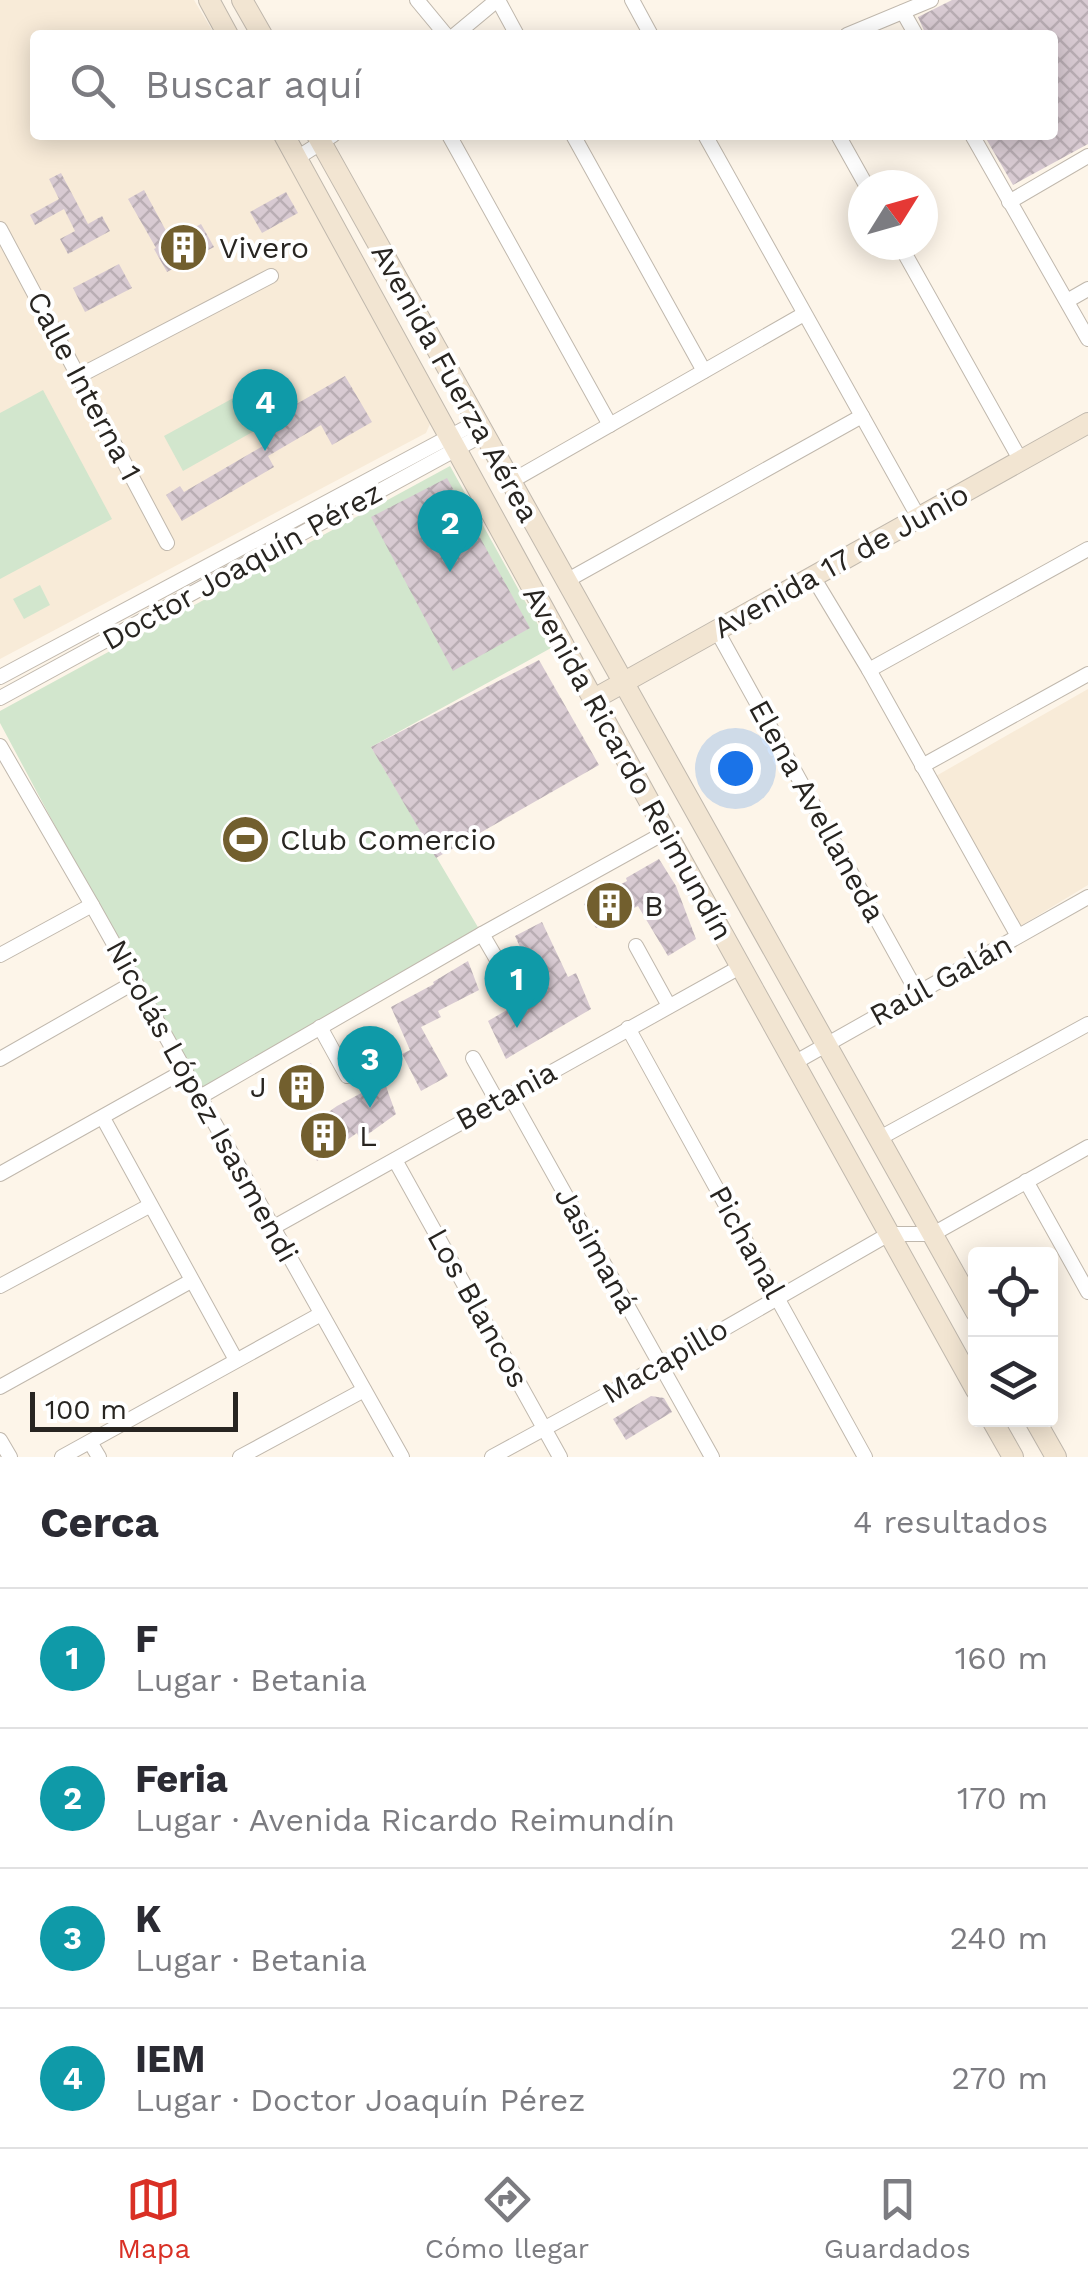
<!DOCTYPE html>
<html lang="es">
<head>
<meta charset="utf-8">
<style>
	:root { --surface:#fff; --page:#f7f7f7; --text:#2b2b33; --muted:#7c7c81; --line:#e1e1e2; --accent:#d93025 }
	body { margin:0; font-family:"Work Sans",sans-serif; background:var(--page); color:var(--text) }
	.controls { position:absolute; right:30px; bottom:30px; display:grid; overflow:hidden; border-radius:10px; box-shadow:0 5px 25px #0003 }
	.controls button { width:90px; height:90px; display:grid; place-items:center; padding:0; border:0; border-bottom:2px solid var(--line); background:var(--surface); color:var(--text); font:50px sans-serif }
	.compass { position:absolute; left:848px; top:170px; width:90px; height:90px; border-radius:50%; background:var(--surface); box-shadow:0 5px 25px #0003; rotate:53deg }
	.scale { position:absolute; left:30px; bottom:25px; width:208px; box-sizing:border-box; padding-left:10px; border:5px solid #282521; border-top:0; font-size:28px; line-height:35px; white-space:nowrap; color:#282521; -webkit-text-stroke:8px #fff; paint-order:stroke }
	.you { position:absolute; left:735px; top:768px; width:35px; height:35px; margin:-25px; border:8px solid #fff; border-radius:50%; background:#1a73e8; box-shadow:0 0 0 15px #1a73e833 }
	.badge { display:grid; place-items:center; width:65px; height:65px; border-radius:50%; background:var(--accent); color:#fff; font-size:32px; font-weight:700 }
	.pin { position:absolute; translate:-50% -82px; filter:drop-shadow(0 2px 5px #0008) }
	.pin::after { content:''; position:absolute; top:52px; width:35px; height:30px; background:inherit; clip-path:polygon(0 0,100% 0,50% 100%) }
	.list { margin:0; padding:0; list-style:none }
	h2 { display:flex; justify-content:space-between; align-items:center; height:130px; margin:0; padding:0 40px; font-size:42px }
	h2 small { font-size:32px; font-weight:400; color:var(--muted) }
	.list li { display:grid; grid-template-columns:65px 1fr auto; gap:30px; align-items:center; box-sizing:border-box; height:140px; padding:0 40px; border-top:2px solid var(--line) }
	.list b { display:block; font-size:38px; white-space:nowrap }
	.list p { margin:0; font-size:32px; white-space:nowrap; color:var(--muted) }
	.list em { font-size:32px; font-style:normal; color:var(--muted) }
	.icon { flex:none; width:55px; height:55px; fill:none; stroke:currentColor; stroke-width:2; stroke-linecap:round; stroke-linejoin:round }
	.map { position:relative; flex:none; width:1088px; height:1457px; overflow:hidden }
	.search { position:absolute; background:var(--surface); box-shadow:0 5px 25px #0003; left:30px; right:30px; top:30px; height:110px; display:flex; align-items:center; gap:25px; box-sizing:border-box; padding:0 35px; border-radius:10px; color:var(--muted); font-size:38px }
	.sheet { height:690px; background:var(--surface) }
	nav { display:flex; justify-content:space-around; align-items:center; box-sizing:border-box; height:140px; border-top:2px solid var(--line); background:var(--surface); font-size:28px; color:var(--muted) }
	nav a { display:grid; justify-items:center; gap:5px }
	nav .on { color:var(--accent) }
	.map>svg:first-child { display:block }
	.built { fill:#f8ebd8 }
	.park { fill:#d2e6cd }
	.building { fill:url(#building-cross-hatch) }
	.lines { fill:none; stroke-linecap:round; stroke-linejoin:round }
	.street-casing { stroke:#c0b8ad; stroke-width:16 }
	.secondary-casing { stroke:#c0b8ad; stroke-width:22 }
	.street { stroke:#fff; stroke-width:14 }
	.secondary { stroke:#f2e5d2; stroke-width:20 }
	.labels { text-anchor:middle; stroke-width:8; stroke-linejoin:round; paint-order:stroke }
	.poi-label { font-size:30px; fill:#282521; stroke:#fff; text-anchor:start }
	.street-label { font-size:30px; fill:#282521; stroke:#fff }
</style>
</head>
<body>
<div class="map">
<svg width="1088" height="1457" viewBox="0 0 1088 1457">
	<defs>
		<pattern id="building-cross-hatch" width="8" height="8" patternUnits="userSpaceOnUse" patternTransform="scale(2.5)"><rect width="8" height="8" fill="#d8cad2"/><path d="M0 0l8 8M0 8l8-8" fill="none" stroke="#b9adb4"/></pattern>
	</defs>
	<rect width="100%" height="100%" fill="#fdf5e9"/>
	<g class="built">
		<polygon points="0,0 194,0 215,35 35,35 35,135 272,135 434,415 426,433 0,659"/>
		<polygon points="1088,689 1088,885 1019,927 936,776"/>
	</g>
	<g class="park">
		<polygon points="43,390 112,519 0,579 0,413"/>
		<polygon points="237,396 256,430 183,471 164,436"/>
		<polygon points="450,466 551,648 371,747 482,934 200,1097 0,723 0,711"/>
		<polygon points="40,585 50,605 24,619 13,599"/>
	</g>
	<g class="building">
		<polygon points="952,0 1088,0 1088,144 1013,185 984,135 1053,135 1053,35 926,35 918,17"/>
		<polygon points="61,173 88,224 102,216 110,231 68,254 60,239 75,231 64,209 35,225 30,215 59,199 49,179"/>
		<polygon points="144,190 171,240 201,224 214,247 167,272 154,249 156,248 128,199"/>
		<polygon points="286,192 298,213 262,233 250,212"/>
		<polygon points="119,264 132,288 85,312 73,288"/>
		<polygon points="345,376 372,422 332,445 321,425 268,456 274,467 182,521 166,495 180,486 184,492 263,446 260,441 273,433 267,421"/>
		<polygon points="447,478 530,628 453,671 371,517"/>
		<polygon points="539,660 599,765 436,858 371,747"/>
		<polygon points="659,859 676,886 696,939 668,956 638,906 596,928 584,904 627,881 626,878"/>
		<polygon points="542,922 568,977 576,973 591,1009 506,1059 488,1021 540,991 515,936"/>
		<polygon points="468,961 479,990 438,1011 441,1017 421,1027 448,1076 421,1091 402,1054 410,1050 391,1007 434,984 433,982"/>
		<polygon points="311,1063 325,1093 293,1108 279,1081"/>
		<polygon points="384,1081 396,1114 360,1140 357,1133 317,1161 301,1132 337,1106"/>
		<polygon points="651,1396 664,1398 672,1412 626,1440 613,1419"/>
	</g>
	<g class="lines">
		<defs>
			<g id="street">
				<polyline points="417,0 446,35"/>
				<polyline points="498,0 517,35"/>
				<polyline points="632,0 651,35"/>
				<polyline points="903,12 916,35"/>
				<polyline points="455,35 497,0"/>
				<polyline points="847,35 931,0"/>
				<polyline points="449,135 610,425"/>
				<polyline points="573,135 704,371"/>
				<polyline points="705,135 919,518"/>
				<polyline points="838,135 866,185"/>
				<polyline points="972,135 1088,339"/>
				<polyline points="297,158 333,135"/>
				<polyline points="1009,202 1088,156"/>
				<polyline points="0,229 167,543"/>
				<polyline points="900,245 1021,461"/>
				<polyline points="1067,301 1088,289"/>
				<polyline points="79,376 271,276"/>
				<polyline points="510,482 804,314"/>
				<polyline points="813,577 869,670 1018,936"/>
				<polyline points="566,581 862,416"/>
				<polyline points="717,631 917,992"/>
				<polyline points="869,670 1088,549"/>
				<polyline points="0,677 477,422"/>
				<polyline points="0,698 484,434"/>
				<polyline points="0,746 92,905 402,1457"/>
				<polyline points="922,766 1088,674"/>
				<polyline points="482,934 517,994"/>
				<polyline points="636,946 669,1006"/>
				<polyline points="0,955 92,905"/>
				<polyline points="320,1027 347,1076"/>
				<polyline points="628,1028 865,1457"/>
				<polyline points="473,1058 497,1101"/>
				<polyline points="0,1059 135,982"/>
				<polyline points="794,1063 1088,897"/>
				<polyline points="509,1094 712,1457"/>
				<polyline points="200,1097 482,934 666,832"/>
				<polyline points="103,1118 236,1360"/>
				<polyline points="878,1139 1088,1024"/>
				<polyline points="395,1160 560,1457"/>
				<polyline points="0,1174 184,1071"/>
				<polyline points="1026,1181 1088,1292"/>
				<polyline points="274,1227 740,967"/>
				<polyline points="0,1286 149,1206"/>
				<polyline points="0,1387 191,1281"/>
				<polyline points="0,1440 10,1457"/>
				<polyline points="90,1442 99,1457"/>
				<polyline points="62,1457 321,1314"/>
				<polyline points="240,1457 364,1390"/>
				<polyline points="492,1457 661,1365 889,1234 933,1234 1088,1147"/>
			</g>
			<g id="secondary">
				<polyline points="209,0 228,35"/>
				<polyline points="242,0 262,35"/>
				<polyline points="284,135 666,832 976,1390"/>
				<polyline points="317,135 976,1312"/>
				<polyline points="594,699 1088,423"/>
				<polyline points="992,1420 1013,1457"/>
				<polyline points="1035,1420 1056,1457"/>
			</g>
		</defs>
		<use href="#street" class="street-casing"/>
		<use href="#secondary" class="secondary-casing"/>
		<use href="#street" class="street"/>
		<use href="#secondary" class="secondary"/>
	</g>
	<defs>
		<symbol id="building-disc" viewBox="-11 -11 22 22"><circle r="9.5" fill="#725f2e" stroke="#fff"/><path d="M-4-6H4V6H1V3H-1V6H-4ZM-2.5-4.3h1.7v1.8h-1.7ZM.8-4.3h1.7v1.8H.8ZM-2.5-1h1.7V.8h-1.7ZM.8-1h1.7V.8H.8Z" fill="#fff"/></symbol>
		<symbol id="stadium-disc" viewBox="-11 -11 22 22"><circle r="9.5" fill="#725f2e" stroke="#fff"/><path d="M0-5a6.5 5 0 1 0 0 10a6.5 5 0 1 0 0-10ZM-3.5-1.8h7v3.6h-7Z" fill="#fff"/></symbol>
	</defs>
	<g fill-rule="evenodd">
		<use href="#building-disc" x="156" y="220" width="55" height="55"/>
		<use href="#stadium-disc" x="218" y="812" width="55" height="55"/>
		<use href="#building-disc" x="582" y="878" width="55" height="55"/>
		<use href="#building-disc" x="274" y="1060" width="55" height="55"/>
		<use href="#building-disc" x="296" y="1108" width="55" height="55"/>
	</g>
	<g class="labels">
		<g class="poi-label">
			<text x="219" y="258">Vivero</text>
			<text x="280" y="850">Club Comercio</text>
			<text x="644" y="916">B</text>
			<text x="267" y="1097" text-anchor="end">J</text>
			<text x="359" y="1146">L</text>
		</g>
		<g class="street-label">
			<text transform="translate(455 383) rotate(61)" y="10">Avenida Fuerza Aérea</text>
			<text transform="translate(84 386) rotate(62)" y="10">Calle Interna 1</text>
			<text transform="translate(841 561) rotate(-29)" y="10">Avenida 17 de Junio</text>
			<text transform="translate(242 566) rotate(-29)" y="10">Doctor Joaquín Pérez</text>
			<text transform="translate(628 763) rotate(61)" y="10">Avenida Ricardo Reimundín</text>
			<text transform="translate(817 811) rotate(61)" y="10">Elena Avellaneda</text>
			<text transform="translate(941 980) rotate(-29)" y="10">Raúl Galán</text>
			<text transform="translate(506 1096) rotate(-29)" y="10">Betania</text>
			<text transform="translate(202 1101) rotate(61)" y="10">Nicolás López Isasmendi</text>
			<text transform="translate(747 1242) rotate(61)" y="10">Pichanal</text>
			<text transform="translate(596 1250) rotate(61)" y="10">Jasimaná</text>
			<text transform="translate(478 1308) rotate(61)" y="10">Los Blancos</text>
			<text transform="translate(665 1361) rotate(-30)" y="10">Macapillo</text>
		</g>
	</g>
</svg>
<div class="controls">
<button><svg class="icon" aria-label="locate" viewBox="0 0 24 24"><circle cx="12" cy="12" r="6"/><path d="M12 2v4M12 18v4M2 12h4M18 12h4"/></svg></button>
<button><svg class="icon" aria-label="layers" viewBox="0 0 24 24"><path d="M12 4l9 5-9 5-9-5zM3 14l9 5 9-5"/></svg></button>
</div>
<svg class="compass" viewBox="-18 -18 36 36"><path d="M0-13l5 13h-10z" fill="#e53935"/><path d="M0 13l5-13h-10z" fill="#7c7c81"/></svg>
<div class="scale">100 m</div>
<div class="you"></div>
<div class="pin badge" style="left:517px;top:1028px;background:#0f9aa8">1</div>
<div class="pin badge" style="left:450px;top:572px;background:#0f9aa8">2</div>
<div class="pin badge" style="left:370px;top:1108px;background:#0f9aa8">3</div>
<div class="pin badge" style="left:265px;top:451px;background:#0f9aa8">4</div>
<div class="search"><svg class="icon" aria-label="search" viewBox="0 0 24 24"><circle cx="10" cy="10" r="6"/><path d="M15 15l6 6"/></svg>Buscar aquí</div>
</div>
<section class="sheet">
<h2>Cerca<small>4 resultados</small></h2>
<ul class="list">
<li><span class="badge" style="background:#0f9aa8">1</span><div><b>F</b><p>Lugar · Betania</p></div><em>160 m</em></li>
<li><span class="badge" style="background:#0f9aa8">2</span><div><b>Feria</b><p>Lugar · Avenida Ricardo Reimundín</p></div><em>170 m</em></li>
<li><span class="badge" style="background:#0f9aa8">3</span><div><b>K</b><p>Lugar · Betania</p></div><em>240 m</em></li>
<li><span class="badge" style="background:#0f9aa8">4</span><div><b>IEM</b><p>Lugar · Doctor Joaquín Pérez</p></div><em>270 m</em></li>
</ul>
</section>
<nav>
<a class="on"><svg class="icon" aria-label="map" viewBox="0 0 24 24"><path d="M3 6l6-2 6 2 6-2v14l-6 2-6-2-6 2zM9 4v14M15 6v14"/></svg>Mapa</a>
<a><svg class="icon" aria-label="directions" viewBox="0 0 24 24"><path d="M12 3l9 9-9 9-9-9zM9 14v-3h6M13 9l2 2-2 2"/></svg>Cómo llegar</a>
<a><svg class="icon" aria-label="saved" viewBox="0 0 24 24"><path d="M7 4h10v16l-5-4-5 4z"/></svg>Guardados</a>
</nav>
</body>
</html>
